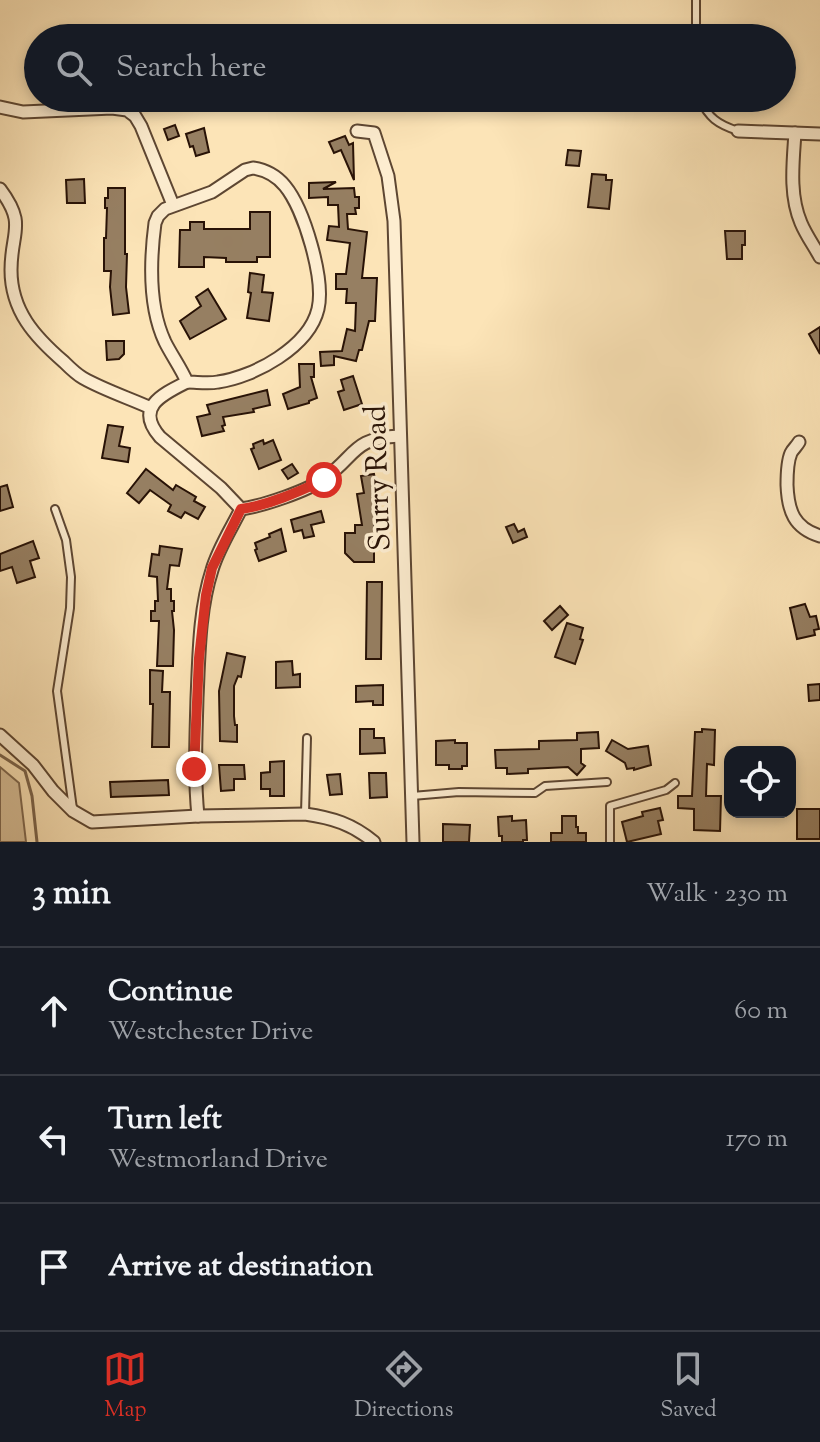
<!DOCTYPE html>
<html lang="en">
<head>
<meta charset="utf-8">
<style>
	:root { --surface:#171b24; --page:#242831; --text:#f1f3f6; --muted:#9ea1a6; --line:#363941; --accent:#d93025 }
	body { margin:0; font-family:"Sorts Mill Goudy",serif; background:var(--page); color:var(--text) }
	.controls { position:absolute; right:24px; bottom:24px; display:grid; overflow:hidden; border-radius:16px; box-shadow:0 4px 12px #0003 }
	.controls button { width:72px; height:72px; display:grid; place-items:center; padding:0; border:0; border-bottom:2px solid var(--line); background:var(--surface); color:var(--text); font:40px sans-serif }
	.stop { position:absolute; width:24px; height:24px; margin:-18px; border:6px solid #d93025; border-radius:50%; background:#fff }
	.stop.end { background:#d93025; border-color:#fff; box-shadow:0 2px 8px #0008 }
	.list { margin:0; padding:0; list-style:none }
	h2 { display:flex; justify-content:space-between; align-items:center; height:104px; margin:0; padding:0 32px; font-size:34px }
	h2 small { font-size:26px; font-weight:400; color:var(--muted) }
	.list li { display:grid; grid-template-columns:52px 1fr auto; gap:24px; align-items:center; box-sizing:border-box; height:128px; padding:0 32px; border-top:2px solid var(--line) }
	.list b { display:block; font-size:30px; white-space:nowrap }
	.list p { margin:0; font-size:26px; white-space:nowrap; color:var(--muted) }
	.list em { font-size:26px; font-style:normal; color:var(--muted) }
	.icon { flex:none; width:44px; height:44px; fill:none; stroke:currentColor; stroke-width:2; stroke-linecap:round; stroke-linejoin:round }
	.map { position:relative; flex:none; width:820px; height:842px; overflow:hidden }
	.search { position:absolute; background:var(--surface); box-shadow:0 4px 12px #0003; left:24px; right:24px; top:24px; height:88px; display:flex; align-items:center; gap:20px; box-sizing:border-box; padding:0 28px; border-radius:44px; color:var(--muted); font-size:30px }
	.sheet { height:488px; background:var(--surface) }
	nav { display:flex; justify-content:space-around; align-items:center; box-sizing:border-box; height:112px; border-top:2px solid var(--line); background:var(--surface); font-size:22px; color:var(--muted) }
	nav a { display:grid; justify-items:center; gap:4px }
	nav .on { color:var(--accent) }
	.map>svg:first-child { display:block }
	.green { fill:#d8c099; stroke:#806950; stroke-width:2 }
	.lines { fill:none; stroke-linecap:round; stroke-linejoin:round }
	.stream { stroke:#7c654c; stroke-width:3 }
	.building { fill:#967f62; stroke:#281206; stroke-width:2 }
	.lane-casing { stroke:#5d4632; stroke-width:10 }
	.street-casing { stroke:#5d4632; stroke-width:15 }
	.lane { stroke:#fdedd0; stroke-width:6 }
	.street { stroke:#fdedd0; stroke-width:11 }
	.route { stroke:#d93025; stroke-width:10 }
	.labels { text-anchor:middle; stroke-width:7; stroke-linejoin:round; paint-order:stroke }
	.street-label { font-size:30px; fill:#281206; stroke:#fdedd0 }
</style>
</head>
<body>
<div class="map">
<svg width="820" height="842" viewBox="0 0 820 842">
	<rect width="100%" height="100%" fill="#fce4b7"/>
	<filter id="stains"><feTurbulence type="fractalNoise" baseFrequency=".0025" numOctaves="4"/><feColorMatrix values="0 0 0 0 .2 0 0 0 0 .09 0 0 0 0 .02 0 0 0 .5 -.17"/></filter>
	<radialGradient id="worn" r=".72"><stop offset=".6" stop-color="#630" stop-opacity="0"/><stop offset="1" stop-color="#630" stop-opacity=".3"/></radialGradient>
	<polygon class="green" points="0,767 19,783 26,842 0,842"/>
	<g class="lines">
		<polyline class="stream" points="0,755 25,771 32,796 37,842"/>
	</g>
	<g class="building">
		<polygon points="175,125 179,136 168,140 164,129"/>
		<polygon points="204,128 209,152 196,156 193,146 190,147 186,134"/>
		<polygon points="345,136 349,145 353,143 354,180 341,150 334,153 329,142"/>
		<polygon points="568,150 581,151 579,166 566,165"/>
		<polygon points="592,174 606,175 606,180 612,180 609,209 588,207"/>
		<polygon points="84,179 85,203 67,203 66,180"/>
		<polygon points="336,182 323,189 354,188 355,197 359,197 359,208 355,208 356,214 347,214 348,229 367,232 362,278 377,278 375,321 369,321 362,350 359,350 356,361 334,356 334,365 321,366 320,352 342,351 347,329 355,331 356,303 346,303 347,289 336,289 336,274 346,274 350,243 327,240 329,226 339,227 338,205 328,205 328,197 309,198 309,183"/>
		<polygon points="108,188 125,188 125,254 127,254 126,287 129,313 113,315 110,287 111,271 104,271 104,238 106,238 107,208 105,208 105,198 108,198"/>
		<polygon points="250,212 270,212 270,257 257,257 257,262 226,262 226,258 204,257 204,267 179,267 180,230 190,230 190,222 204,222 204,229 250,229"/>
		<polygon points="725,231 745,231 745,245 742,245 742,259 727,259"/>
		<polygon points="250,273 264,275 262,292 273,293 269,321 247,318 251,293 248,292"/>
		<polygon points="208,289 226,319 190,339 180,321 201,306 196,297"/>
		<polygon points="820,327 820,354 809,334"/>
		<polygon points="106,341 124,341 124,354 119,359 107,360"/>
		<polygon points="299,364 314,364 314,377 311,377 317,398 309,401 309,403 288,409 283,394 300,387"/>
		<polygon points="353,376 362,404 344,410 338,392 344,390 341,380"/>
		<polygon points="267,390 270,405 253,409 254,412 223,417 225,425 222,426 224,431 202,436 197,417 210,414 207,405"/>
		<polygon points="108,425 123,427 119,446 130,448 128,462 102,458"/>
		<polygon points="263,440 264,444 273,440 281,460 259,469 251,449 254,448 253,444"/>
		<polygon points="292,464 298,473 288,479 282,470"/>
		<polygon points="146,469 173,490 176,485 196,497 194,501 205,507 198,519 185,512 181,518 168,511 171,505 150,490 139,503 127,493"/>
		<polygon points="374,474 380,510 374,511 374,562 354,562 345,553 345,533 355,533 355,525 362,525 357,494 364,493 361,476"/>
		<polygon points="7,485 13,507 0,511 0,487"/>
		<polygon points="321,511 324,522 311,525 314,536 304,538 302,530 294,532 291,520"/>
		<polygon points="514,524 518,532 524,529 527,537 513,543 506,527"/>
		<polygon points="281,529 286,551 259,561 255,550 257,549 255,543 270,537 269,534"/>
		<polygon points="33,541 39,558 30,561 35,577 17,583 12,567 0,571 0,554"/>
		<polygon points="160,546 182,549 179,566 170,565 167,589 171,589 171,601 174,601 174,611 172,611 174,630 173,666 157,666 159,621 151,621 151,611 155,611 155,601 158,601 157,577 149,576 152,554 159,555"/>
		<polygon points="367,582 382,582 381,659 366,659"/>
		<polygon points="805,604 810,617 816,616 819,629 814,630 815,635 797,639 790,608"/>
		<polygon points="560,606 568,615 552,630 544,621"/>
		<polygon points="567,623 583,628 580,639 583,640 575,664 555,657"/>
		<polygon points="227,653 245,657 241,677 238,676 234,686 234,716 235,725 237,725 237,742 220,741 219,691"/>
		<polygon points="292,661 293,675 300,674 300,687 276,688 276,662"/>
		<polygon points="150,670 163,671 162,692 170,692 169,747 152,747 153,704 150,704"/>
		<polygon points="820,684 820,700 809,701 808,685"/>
		<polygon points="383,685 383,705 373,705 373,701 356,702 356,686"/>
		<polygon points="360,729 374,729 374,738 384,738 385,753 360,754"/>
		<polygon points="702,729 715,730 714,765 707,764 706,796 721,796 720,831 694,830 694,809 678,808 678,796 692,796 695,732 702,732"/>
		<polygon points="598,732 599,748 581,749 581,763 585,766 577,775 568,767 528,769 528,773 507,774 507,768 496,768 495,750 539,749 539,741 577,740 577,733"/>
		<polygon points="455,740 455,743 467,743 467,766 462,766 462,769 449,769 449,765 436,765 436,741"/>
		<polygon points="612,740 628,749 648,746 651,765 634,770 634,768 627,769 625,763 606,751"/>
		<polygon points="284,761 284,796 270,796 270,789 261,789 261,773 270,772 270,762"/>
		<polygon points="219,765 244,765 245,779 234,779 234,790 221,791"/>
		<polygon points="369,773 386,773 387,797 370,798"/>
		<polygon points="340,774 342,794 330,795 327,775"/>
		<polygon points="168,780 169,795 111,797 110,782"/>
		<polygon points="660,808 663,820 658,821 661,834 627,842 622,822 643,816 642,812"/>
		<rect x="797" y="809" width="23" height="30"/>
		<polygon points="512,816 512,821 526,820 527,840 523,840 523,842 502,842 502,836 499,836 498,817"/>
		<polygon points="562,816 576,816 576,827 578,827 578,833 586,833 586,842 551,842 551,833 562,833"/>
		<polygon points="443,824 470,825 469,842 443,842"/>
	</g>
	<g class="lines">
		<defs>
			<g id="lane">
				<polyline points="696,38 696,0"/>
				<path d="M 699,98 C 709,118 717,124 738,131"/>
				<polyline points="55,509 66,540 71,577 70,608 57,691 73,809"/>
				<polyline points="412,796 459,792 535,793 545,786 607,782"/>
				<polyline points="305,814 307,738"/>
				<polyline points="610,842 610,806 666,790 675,783"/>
			</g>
			<g id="street">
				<polyline points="0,107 23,112 112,108 127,110 135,116 141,126 173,205"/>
				<polyline points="357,131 374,133 388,176 394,221 413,842"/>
				<polyline points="738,131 820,134"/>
				<path d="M 795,133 C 793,163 789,195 801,223 C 806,235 814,246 820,257"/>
				<path d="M 253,168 C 266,170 276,175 285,186 C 304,209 325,279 318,309 C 309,347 254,377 218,382 C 208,384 197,382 187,382 C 181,368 172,356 165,342 C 148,306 150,261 155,223 L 158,216 L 165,209 L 212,192 L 245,170 Z"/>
				<path d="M 0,189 C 27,225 11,231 11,270 C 11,311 35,337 64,362 C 70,368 76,374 83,378 C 104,390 129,398 151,408"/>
				<path d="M 187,382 C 163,394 134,407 160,437 L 221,488 L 241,509"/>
				<path d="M 799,442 C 797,446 793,449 791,453 C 787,462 787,475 787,485 C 788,511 794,528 820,536"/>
				<path d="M 241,509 C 262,506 308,491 325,478 C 357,455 352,438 400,436"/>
				<path d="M 0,735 L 33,765 L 53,791 L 73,811 L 92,822 L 198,816 L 305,814 C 333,818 352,824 374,842"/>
				<path d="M 198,816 C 194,776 196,738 197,698 C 199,656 199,610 212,570 C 218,549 231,529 241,509"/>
			</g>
		</defs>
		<use href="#lane" class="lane-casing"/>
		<use href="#street" class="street-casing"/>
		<use href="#lane" class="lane"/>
		<use href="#street" class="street"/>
	</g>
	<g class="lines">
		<path class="route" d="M 194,769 L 199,658 L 206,595 L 212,568 L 241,509 C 269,505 298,492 324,480"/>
	</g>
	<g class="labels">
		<g class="street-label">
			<text transform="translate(377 478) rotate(-92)" y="10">Surry Road</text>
		</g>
	</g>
	<rect width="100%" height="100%" filter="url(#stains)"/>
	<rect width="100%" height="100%" fill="url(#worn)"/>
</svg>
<div class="controls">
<button><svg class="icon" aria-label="locate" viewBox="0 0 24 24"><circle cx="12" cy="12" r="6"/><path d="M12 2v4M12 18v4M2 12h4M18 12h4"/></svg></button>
</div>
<div class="stop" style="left:324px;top:480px"></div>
<div class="stop end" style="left:194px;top:769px"></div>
<div class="search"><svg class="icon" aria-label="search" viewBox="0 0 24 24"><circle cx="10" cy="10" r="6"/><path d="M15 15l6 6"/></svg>Search here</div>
</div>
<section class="sheet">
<h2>3 min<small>Walk · 230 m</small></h2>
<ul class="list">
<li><svg class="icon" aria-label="ahead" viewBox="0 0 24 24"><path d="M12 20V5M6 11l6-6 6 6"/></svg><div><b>Continue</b><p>Westchester Drive</p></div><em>60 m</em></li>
<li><svg class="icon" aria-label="left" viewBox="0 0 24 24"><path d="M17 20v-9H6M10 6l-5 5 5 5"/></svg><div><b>Turn left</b><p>Westmorland Drive</p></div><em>170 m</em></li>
<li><svg class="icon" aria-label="arrive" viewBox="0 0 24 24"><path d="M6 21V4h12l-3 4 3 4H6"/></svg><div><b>Arrive at destination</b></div></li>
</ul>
</section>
<nav>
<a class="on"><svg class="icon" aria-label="map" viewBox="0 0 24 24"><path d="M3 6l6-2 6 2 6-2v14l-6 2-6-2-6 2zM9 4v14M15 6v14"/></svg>Map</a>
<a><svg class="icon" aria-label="directions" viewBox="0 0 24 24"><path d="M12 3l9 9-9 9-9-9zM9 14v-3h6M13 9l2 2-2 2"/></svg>Directions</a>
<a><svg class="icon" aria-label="saved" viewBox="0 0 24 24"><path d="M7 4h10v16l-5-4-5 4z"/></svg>Saved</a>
</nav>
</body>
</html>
